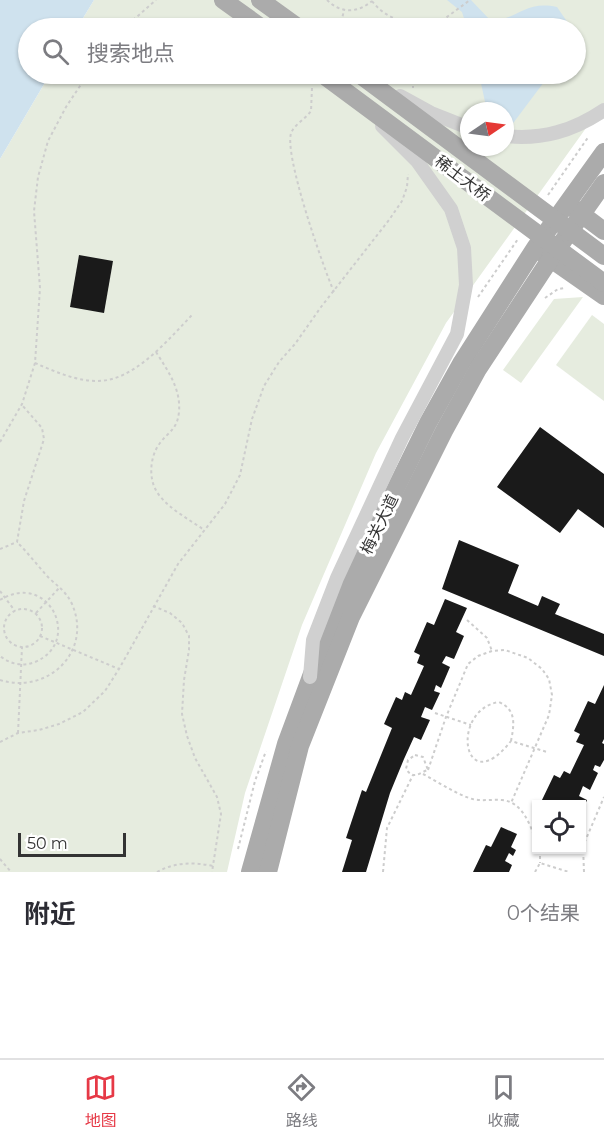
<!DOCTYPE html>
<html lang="zh">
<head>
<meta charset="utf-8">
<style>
	:root { --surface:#fff; --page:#f2f2f3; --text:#2b2b33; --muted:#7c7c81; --line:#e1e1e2; --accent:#e63946 }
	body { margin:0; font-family:Montserrat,"Noto Sans SC",sans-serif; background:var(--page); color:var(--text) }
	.controls { position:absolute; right:18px; bottom:18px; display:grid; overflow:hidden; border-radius:0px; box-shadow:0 2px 4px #0004 }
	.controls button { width:54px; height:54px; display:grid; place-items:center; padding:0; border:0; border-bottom:2px solid var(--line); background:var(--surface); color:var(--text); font:30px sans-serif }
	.compass { position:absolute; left:460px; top:102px; width:54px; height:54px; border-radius:50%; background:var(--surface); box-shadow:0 2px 4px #0004; rotate:77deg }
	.scale { position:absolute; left:18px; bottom:15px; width:108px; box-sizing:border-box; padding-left:6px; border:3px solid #333; border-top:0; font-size:16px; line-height:21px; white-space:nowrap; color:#333; -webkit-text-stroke:4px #fff; paint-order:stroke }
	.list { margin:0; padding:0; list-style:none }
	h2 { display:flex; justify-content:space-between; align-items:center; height:78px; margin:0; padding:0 24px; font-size:26px }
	h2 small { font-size:20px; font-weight:400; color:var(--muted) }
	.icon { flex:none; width:33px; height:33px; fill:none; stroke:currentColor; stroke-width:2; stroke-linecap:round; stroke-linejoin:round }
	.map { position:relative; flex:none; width:604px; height:872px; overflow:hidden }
	.search { position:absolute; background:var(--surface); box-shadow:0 2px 4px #0004; left:18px; right:18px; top:18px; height:66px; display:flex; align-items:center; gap:15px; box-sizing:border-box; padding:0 21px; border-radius:33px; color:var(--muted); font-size:22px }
	.sheet { height:186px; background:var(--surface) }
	nav { display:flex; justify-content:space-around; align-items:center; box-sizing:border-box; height:84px; border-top:2px solid var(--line); background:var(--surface); font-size:16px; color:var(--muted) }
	nav a { display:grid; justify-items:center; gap:3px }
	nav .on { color:var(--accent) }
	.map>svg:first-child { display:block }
	.green { fill:#e6ecdf; fill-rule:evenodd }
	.water { fill:#cfe2ee }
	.building { fill:#1a1a1a }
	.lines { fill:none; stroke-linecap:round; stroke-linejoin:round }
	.path { stroke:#cdcdcd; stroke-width:2; stroke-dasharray:3 3; stroke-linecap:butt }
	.minor { stroke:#d0d0d0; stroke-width:14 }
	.major { stroke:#ababab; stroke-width:18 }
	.minor-bridge { stroke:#d0d0d0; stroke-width:14 }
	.major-bridge { stroke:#ababab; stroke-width:18 }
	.labels { text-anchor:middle; stroke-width:6; stroke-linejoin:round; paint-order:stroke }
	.street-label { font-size:16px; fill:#333; stroke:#fff }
</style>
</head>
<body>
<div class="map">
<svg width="604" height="872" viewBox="0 0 604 872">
	<rect width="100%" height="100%" fill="#fff"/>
	<g class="green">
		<path d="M 94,0 L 604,0 L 604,103 L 446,323 L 376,453 L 302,625 L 245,793 L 227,872 L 0,872 L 0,159 L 50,74 L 576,74 L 576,28 L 77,28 ZM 469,111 L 505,111 L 505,147 L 469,147 Z"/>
		<polygon points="583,297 521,383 503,370 554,299"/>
		<polygon points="592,315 604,324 604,401 556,365"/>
	</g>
	<g class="water">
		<polygon points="0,0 94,0 77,28 28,28 28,74 50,74 0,159"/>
		<path d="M 447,0 L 471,0 L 491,21 C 519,19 525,0 557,7 L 568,23 L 569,28 L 467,28 L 462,12 Z"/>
		<polygon points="479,74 550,74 505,134 505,111 487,111"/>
	</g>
	<g class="building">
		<polygon points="79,255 113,261 104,313 70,307"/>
		<polygon points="540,427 604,474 604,528 578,509 560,533 497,487"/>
		<polygon points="459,540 519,565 508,593 538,606 542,596 560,604 555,614 604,634 604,656 442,589"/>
		<polygon points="445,599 467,608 456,632 464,636 454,659 446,656 442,663 450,667 441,688 436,685 434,691 440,693 432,710 425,707 421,717 430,720 421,740 414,737 404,759 390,793 366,872 342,872 352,840 346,838 362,790 366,792 392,728 384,724 396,697 402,700 405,692 411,695 424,666 417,663 420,655 414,652 427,622 434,625"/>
		<polygon points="604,685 604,739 602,743 604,744 604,760 600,767 595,765 593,770 598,773 590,790 583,786 579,796 587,800 582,812 582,804 546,804 541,802 554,775 560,778 564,771 570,774 584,745 576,742 580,734 574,731 588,701 595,704"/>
		<polygon points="501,827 517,834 511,847 516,850 513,856 509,853 505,861 512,865 509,872 473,872 486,845 491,847"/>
	</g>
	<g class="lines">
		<g class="path">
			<path d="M 327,0 C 341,14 358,13 372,1"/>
			<path d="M 372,1 C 388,22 413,26 438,23"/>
			<polyline points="124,28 156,0"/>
			<polyline points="340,28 344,10"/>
			<polyline points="432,28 470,0"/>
			<polyline points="413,74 413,88"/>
			<path d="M 312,88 L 311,111 C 306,118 296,124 292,131 C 281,148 324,269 334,292"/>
			<polyline points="548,195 589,136"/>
			<polyline points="478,297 518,239"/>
			<polyline points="545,298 558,289 564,288"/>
			<path d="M 156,352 C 168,371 181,389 179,412 C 177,430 169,431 160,443 C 150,456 148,478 157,492 C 167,508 189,519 204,530"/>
			<path d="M 35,363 C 58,373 87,386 112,379 C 142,371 171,337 192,315"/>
			<polyline points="0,442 22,404 35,363 40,288 34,211 38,177 48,141 66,107 88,74"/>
			<polyline points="0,549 17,542 24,501 44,439 42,428 22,405"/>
			<polyline points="0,591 15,611"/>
			<path d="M 0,600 C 49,570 83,642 35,662 C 23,667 10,664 0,656"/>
			<polyline points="153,606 170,613 182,623 189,636 189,650 184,680 182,714 187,736 195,758 217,797 221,814 212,872"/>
			<circle cx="23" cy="628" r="19"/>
			<polyline points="36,613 60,587"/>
			<polyline points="467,620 487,638 492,651"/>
			<polyline points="40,636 119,669"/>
			<path d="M 0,680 C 47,695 93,652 72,604 C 66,591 57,586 48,577 C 38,566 28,553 17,542"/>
			<polyline points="435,713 471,725"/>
			<polyline points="18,733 22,647"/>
			<path d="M 511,741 C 514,725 517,710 499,702 C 449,710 463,802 511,741 L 547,752"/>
			<polyline points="0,742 18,733 39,730 59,724 83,712 105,691 119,669 178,564 225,504 240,475 252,419 264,386 279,362 295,344 321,307 389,220 402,201 407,187 408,174"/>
			<path d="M 415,755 L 423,757 L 428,770 C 420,772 414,781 406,769 L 408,760 Z"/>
			<polyline points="428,770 446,717 468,664 478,656 492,651 505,650 528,658 542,669 549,679 552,695 549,715 511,803"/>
			<path d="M 423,774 C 438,782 453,792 469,798 C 480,802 491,799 502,800 C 523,802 530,825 536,841"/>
			<polyline points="238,849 255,781 266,751"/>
			<polyline points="540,850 540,863"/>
			<polyline points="0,859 11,872"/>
			<path d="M 157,872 C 175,862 193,862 213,866"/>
			<polyline points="383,872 387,828 413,775"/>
			<polyline points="535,872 540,863 569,872"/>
			<polyline points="584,872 583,846 604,797"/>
		</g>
		<path class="minor" d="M 505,136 C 542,140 573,131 604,110"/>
		<g class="major">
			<polyline points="223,0 262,28"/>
			<polyline points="260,0 299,28"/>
			<polyline points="572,207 604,231"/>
			<polyline points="541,252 604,296"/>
			<polyline points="250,872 286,744 335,612 428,423 462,362 535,248 604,152"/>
			<polyline points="268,872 300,746 351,617 444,431 478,369 551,258 604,183"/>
		</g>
		<g class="minor-bridge">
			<polyline points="400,96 431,113 469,128"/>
			<polyline points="310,677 313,640 337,578 402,438 457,334 466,285 464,248 451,209 417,161 382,126"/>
		</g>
		<g class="major-bridge">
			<polyline points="322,74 604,283"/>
			<polyline points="359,74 604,256"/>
		</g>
	</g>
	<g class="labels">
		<g class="street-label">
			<text transform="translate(463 178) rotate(37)" y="6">稀土大桥</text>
			<text transform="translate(379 524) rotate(-64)" y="6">梅关大道</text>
		</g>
	</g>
</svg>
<div class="controls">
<button><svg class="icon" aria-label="locate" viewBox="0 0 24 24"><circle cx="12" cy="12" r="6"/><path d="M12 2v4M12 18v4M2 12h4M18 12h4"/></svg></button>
</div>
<svg class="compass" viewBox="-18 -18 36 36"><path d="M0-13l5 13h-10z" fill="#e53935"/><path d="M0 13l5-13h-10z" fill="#7c7c81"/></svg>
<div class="scale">50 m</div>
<div class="search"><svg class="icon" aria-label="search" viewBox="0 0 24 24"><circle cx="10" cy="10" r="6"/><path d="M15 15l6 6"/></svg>搜索地点</div>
</div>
<section class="sheet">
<h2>附近<small>0个结果</small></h2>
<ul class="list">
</ul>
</section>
<nav>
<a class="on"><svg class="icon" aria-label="map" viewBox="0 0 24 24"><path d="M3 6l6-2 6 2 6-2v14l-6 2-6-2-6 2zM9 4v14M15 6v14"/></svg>地图</a>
<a><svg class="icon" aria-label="directions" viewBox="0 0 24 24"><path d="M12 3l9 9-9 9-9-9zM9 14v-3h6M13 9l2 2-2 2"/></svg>路线</a>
<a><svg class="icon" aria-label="saved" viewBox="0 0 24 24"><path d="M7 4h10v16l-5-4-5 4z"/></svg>收藏</a>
</nav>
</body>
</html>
